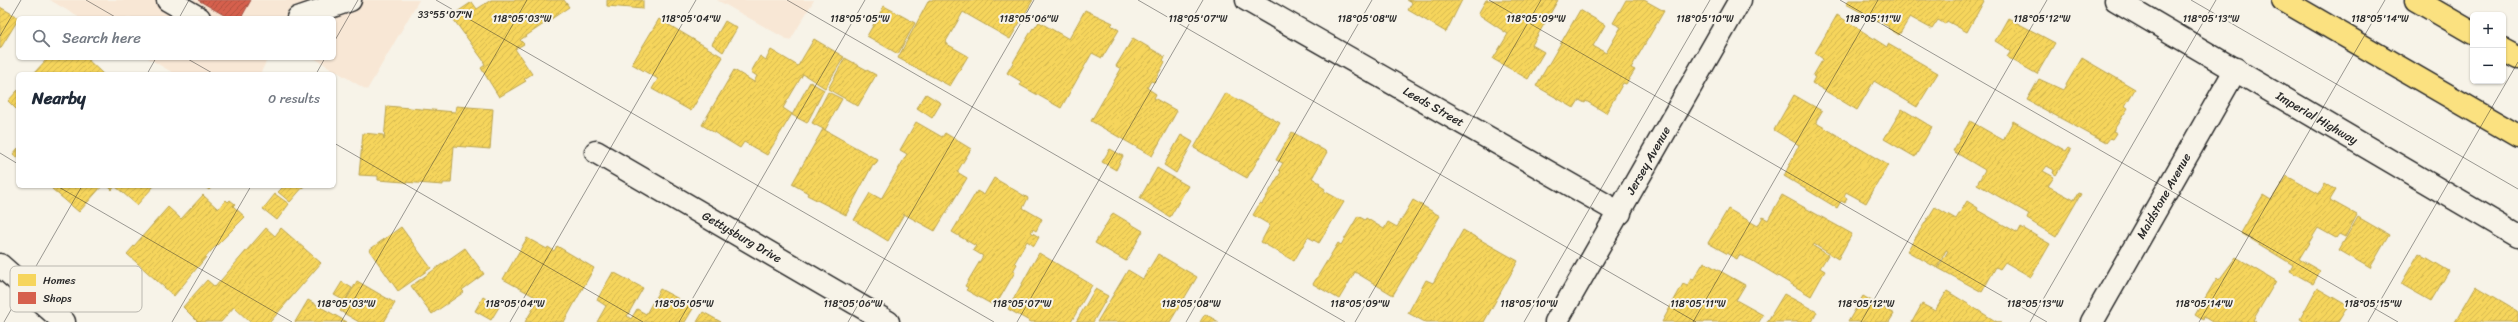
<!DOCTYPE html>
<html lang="en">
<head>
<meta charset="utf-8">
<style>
	:root { --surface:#fff; --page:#f2f2f3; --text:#1f2937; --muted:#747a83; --line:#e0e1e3 }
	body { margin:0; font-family:Sriracha,sans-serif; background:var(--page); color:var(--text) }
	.controls { position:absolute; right:12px; top:12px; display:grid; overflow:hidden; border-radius:6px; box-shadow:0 1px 3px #0004 }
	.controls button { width:36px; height:36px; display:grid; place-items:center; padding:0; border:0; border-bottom:1px solid var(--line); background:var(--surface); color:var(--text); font:20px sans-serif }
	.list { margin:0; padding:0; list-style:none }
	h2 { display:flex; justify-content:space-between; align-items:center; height:52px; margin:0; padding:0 16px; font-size:17px }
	h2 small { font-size:13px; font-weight:400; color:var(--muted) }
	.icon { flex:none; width:22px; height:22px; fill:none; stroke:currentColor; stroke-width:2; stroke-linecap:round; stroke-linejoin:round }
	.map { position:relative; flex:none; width:2518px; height:322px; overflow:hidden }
	.search { position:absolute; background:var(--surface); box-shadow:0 1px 3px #0004; left:16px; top:16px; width:320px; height:44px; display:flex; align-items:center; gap:10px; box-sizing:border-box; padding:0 14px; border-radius:6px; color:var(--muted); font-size:15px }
	.panel { position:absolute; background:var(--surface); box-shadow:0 1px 3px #0004; left:16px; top:72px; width:320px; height:116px; border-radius:6px }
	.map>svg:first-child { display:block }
	.built { fill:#f8e7d5 }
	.homes { fill:url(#homes-hatch); stroke:#b9a24d }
	.shops { fill:url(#shops-hatch); stroke:#a35043 }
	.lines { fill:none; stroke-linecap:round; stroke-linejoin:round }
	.service-casing { stroke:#2b2b2b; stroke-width:25 }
	.minor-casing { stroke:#2b2b2b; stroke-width:25 }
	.primary-casing { stroke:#2b2b2b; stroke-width:25 }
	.service { stroke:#f7f3e8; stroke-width:22 }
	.minor { stroke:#f7f3e8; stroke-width:22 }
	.primary { stroke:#fbe180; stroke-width:22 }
	.ticks { fill:none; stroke:#2b2b2b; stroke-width:1; stroke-opacity:0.45 }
	.labels { text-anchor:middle; stroke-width:4; stroke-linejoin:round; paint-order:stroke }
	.street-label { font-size:12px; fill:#2b2b2b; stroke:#f7f3e8 }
	.key { fill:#f7f3e8; stroke:#bab7af; stroke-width:1 }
	.key-label { font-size:11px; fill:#2b2b2b }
	.ticks-label { font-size:10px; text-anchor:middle; fill:#2b2b2b; stroke:#f7f3e8; stroke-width:4; stroke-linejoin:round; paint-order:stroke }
</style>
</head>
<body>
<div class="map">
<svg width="2518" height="322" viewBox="0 0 2518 322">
	<defs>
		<pattern id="homes-hatch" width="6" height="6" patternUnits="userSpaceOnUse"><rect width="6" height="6" fill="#f6d55c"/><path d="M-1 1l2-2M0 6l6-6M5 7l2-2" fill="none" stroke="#d3b750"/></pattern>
		<pattern id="shops-hatch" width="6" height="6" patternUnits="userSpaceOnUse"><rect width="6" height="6" fill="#d6604d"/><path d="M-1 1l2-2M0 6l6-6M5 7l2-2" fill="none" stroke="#ae4f40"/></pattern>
	</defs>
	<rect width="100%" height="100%" fill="#f7f3e8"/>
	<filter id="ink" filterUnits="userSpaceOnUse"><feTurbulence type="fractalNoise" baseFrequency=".025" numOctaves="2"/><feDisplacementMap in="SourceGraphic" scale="8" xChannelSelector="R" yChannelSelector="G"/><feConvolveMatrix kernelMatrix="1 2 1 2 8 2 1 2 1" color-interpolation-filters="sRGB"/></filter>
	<g filter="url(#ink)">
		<g class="built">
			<polygon points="50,0 419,0 367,90 314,58 334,58 334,18 80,18"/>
			<polygon points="717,0 814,0 790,41"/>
			<polygon points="148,58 268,58 260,74 175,74"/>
		</g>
		<g class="homes">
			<polygon points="491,0 564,0 569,7 520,40 524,44 515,49 532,74 524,79 526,81 499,97 481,68 485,65 483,60 451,16 472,2 477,9"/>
			<polygon points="607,0 643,0 643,9 607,6"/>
			<polygon points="929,0 1033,0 1010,39 963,12 945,43 968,56 950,86 898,58"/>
			<polygon points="1407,0 1462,0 1446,32 1408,10 1412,3"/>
			<polygon points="1486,0 1558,0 1532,45 1544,52 1528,79 1493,59 1508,34 1478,14"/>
			<polygon points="1626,0 1644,0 1664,11 1631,68 1635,70 1626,84 1623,83 1606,113 1586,101 1585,103 1579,100 1574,108 1536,86 1580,10 1605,25 1593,46 1606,53 1621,27 1613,23"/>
			<polygon points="1849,0 1982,0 1984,1 1967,32 1947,21 1945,24 1938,20 1932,29 1910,17 1899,35 1888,28 1889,27 1846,4"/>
			<polygon points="884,6 915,23 898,54 867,36"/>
			<polygon points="0,7 19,18 0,49"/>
			<polygon points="1085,10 1113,23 1111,25 1119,30 1102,58 1092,53 1061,108 1020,85 1022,82 1007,73 1033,28 1034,29 1039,22 1069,39"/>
			<polygon points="1837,15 1887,47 1888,44 1938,73 1917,107 1874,81 1857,110 1812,83 1815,77 1813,76 1823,59 1815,53"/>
			<polygon points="2008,18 2055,43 2037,74 2007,57 2011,51 1995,41"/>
			<polygon points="659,19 723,57 691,111 652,89 658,79 632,64"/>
			<polygon points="725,21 737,28 723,52 712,44"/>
			<polygon points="1133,38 1165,57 1163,60 1165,62 1154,82 1151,81 1147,88 1156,94 1154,98 1177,111 1152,156 1091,121 1121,69 1116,66"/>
			<polygon points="814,39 844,57 825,88 803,74 783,108 792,114 767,155 744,142 740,148 702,125 734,70 754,82 757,76 751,72 760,56 766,60 771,50 798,66"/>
			<polygon points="48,58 86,58 103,74 33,74"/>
			<polygon points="845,58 876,75 858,106 828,89"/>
			<polygon points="2082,58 2135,89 2125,106 2128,108 2113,131 2117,133 2113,139 2110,138 2106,143 2027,100 2039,79 2063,90"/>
			<polygon points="810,82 824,90 807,123 792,115"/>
			<polygon points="18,90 18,111 8,101"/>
			<polygon points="828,92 842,99 825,130 812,123"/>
			<polygon points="1226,93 1280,123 1247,178 1194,148"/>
			<polygon points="926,94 941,103 932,118 917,108"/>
			<polygon points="1794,95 1822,111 1816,121 1818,124 1888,165 1866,203 1846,192 1844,196 1847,198 1845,203 1841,201 1837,208 1784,176 1799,145 1774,130"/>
			<polygon points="387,106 455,112 456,106 493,109 490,149 454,146 451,183 443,183 443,185 378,180 378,176 359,175 363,133 383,135 384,140"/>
			<polygon points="1902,109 1932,127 1915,157 1884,139"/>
			<polygon points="1970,121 2003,140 2013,121 2066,151 2068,148 2071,150 2056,175 2053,173 2054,170 2047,166 2043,171 2054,177 2048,186 2074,200 2078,193 2081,194 2056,237 2027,219 2029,214 1977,184 1985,170 1953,151"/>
			<polygon points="916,122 942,137 945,133 971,149 957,172 967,178 935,231 904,214 888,241 854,220 870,193 881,199 907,154 900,150"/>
			<polygon points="823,129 878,160 875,165 873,164 846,215 807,195 808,193 792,184"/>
			<polygon points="1292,132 1327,152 1312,178 1320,183 1319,185 1325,189 1324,191 1344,202 1319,243 1308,237 1294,261 1261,242 1270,225 1253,215 1260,203 1262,204 1281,172 1279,170 1283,163 1276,160"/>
			<polygon points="1181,135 1193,142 1176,173 1164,165"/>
			<polygon points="18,148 18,158 13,154"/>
			<polygon points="1110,149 1123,156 1116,170 1102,162"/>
			<polygon points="1157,168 1188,186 1170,217 1140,198"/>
			<polygon points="2287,176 2319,194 2325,183 2336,190 2330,200 2357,215 2345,237 2339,234 2336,238 2318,228 2299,259 2320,271 2313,284 2290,271 2293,265 2241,233 2263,195 2271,200"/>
			<polygon points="994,178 1028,198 1023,208 1042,219 1036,231 1033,229 1031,232 1039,237 1034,246 1027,241 1015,262 1017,264 1013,271 1015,272 997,303 995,302 993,305 966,290 968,288 965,286 983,256 973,250 976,246 952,232 977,191 984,195"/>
			<polygon points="55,186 102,186 79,212 52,189"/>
			<polygon points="108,186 154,186 137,205 115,186 112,190"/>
			<polygon points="204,186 213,186 209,190"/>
			<polygon points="284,186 304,186 290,202 278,192"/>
			<polygon points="275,194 289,204 277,220 263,209"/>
			<polygon points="203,195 218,209 226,200 228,202 230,200 235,204 233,206 245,217 211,251 174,296 127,254 168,207 181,219"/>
			<polygon points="1782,195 1852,234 1838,259 1814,244 1813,246 1828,255 1820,268 1825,271 1811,296 1751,260 1739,255 1737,259 1708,243 1728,209 1758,226 1763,217 1768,220"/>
			<polygon points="1413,200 1440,216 1393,295 1355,272 1339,299 1313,284 1338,243 1341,245 1358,216 1365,220 1366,218 1384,229 1388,222 1397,227"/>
			<polygon points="1967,201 1978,208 1977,210 2018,233 2021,227 2050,244 2031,277 2005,262 2000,269 1996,267 1982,292 1938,268 1948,251 1946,250 1937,268 1907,251 1935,207 1956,219"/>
			<polygon points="1113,213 1143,231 1126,261 1095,243"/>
			<polygon points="2358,217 2389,235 2370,268 2339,250"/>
			<polygon points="401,227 431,268 398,291 369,250"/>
			<polygon points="266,228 275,236 281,228 321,263 270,322 250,322 234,307 221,322 198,322 183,307 207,280 215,287"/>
			<polygon points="1463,230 1518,261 1484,322 1425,322 1408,313 1426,280 1433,283"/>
			<polygon points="527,238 547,249 548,247 554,251 557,246 594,268 564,322 525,322 539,299 503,279"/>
			<polygon points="465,248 484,274 462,290 464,292 432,314 411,286"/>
			<polygon points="1039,253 1092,285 1071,322 1031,322 1008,309"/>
			<polygon points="2419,253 2449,271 2431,301 2401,284"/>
			<polygon points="1158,254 1197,277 1170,322 1097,322 1128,270 1143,279"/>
			<polygon points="2236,257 2276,281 2253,320 2256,322 2212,322 2204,317 2203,320 2195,315 2217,278 2219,280"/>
			<polygon points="1704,262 1745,285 1736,300 1763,315 1759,322 1662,322 1683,284 1687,286 1691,279 1693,280"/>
			<polygon points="613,272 643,288 627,316 631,319 637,309 646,314 660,289 694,307 685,322 597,322 606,306 597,300"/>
			<polygon points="357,281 395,303 384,322 359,322 340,311"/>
			<polygon points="342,282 352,288 345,301 334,295"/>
			<polygon points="2476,286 2518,311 2518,322 2455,322"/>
			<polygon points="2317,288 2348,306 2338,322 2305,322 2300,319"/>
			<polygon points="1095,289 1108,296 1093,322 1076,322"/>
			<polygon points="1947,291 1997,322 2001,322 1912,322 1922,304 1935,311"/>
			<polygon points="1784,294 1817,312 1812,322 1767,322"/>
			<polygon points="1863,296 1894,314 1889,322 1848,322"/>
			<polygon points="483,297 499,307 491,320 475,311"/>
			<polygon points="308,300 347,322 295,322"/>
			<polygon points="703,312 721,322 697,322"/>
			<polygon points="1205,314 1219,322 1200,322"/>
		</g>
		<polygon class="shops" points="198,0 251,0 241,18 229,18"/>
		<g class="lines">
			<defs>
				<g id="service">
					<polyline points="168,0 199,18"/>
					<polyline points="298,18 350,0"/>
				</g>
				<g id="minor">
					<path id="s1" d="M 1247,0 L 1620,213"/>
					<path id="s2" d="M 2116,0 L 2518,236"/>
					<path id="s3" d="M 596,152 L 888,322"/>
					<polyline points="0,265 64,322"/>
					<path id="s4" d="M 1556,322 L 1740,0"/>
					<path id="s5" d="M 2092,322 L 2236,69"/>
				</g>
				<g id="primary">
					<polyline points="2283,0 2518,136"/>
					<polyline points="2416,0 2473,33"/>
					<polyline points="2503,50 2518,58"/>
				</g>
			</defs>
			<use href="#service" class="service-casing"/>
			<use href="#minor" class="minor-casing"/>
			<use href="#primary" class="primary-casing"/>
			<use href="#service" class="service"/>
			<use href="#minor" class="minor"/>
			<use href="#primary" class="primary"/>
		</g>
	</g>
	<path class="ticks" d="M 86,0 L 117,18M 436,0 L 994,322M 787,0 L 1345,322M 1138,0 L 1696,322M 1489,0 L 2047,322M 1840,0 L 2398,322M 2191,0 L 2518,189M 179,18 L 189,0M 0,36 L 21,0M 334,42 L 358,0M 186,58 L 214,74M 147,74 L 156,58M 316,74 L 325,58M 334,143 L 643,322M 0,153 L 18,164M 57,186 L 292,322M 4,322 L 82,186M 172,322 L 251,186M 341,322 L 527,0M 510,322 L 696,0M 679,322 L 865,0M 848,322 L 1034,0M 1017,322 L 1203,0M 1186,322 L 1372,0M 1355,322 L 1541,0M 1524,322 L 1710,0M 1693,322 L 1878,0M 1861,322 L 2047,0M 2030,322 L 2216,0M 2199,322 L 2385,0M 2368,322 L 2518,62"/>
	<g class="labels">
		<g class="street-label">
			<text dy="4" stroke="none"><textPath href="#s1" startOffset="215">Leeds Street</textPath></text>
			<text dy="4" stroke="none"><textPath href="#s2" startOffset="233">Imperial Highway</textPath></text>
			<text dy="4" stroke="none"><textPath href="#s4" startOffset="186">Jersey Avenue</textPath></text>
			<text dy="4" stroke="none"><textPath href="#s5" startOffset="145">Maidstone Avenue</textPath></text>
			<text dy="4" stroke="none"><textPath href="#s3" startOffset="169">Gettysburg Drive</textPath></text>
		</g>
	</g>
	<rect x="10" y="266" width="132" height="46" rx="6" class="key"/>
	<rect x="18" y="274" width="18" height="12" fill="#f6d55c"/>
	<rect x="18" y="292" width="18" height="12" fill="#d6604d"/>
	<g class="key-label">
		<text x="43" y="284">Homes</text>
		<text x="43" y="302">Shops</text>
	</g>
	<g class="ticks-label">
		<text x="445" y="18">33°55'07"N</text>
		<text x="522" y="22">118°05'03"W</text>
		<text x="691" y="22">118°05'04"W</text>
		<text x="860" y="22">118°05'05"W</text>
		<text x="1029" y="22">118°05'06"W</text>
		<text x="1367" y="22">118°05'08"W</text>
		<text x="1536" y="22">118°05'09"W</text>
		<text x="2042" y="22">118°05'12"W</text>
		<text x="2211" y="22">118°05'13"W</text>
		<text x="2380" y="22">118°05'14"W</text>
		<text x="1198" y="22">118°05'07"W</text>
		<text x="1705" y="22">118°05'10"W</text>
		<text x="1873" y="22">118°05'11"W</text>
		<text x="346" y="307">118°05'03"W</text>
		<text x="515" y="307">118°05'04"W</text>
		<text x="684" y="307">118°05'05"W</text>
		<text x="853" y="307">118°05'06"W</text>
		<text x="1022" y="307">118°05'07"W</text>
		<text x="1191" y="307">118°05'08"W</text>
		<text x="1360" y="307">118°05'09"W</text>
		<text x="1529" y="307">118°05'10"W</text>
		<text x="1698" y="307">118°05'11"W</text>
		<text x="1866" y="307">118°05'12"W</text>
		<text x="2035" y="307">118°05'13"W</text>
		<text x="2204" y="307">118°05'14"W</text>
		<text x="2373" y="307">118°05'15"W</text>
	</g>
</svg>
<div class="controls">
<button>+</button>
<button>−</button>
</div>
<div class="search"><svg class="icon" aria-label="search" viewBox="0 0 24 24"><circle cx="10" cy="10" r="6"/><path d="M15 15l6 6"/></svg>Search here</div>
<section class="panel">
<h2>Nearby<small>0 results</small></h2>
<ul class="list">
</ul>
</section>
</div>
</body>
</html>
